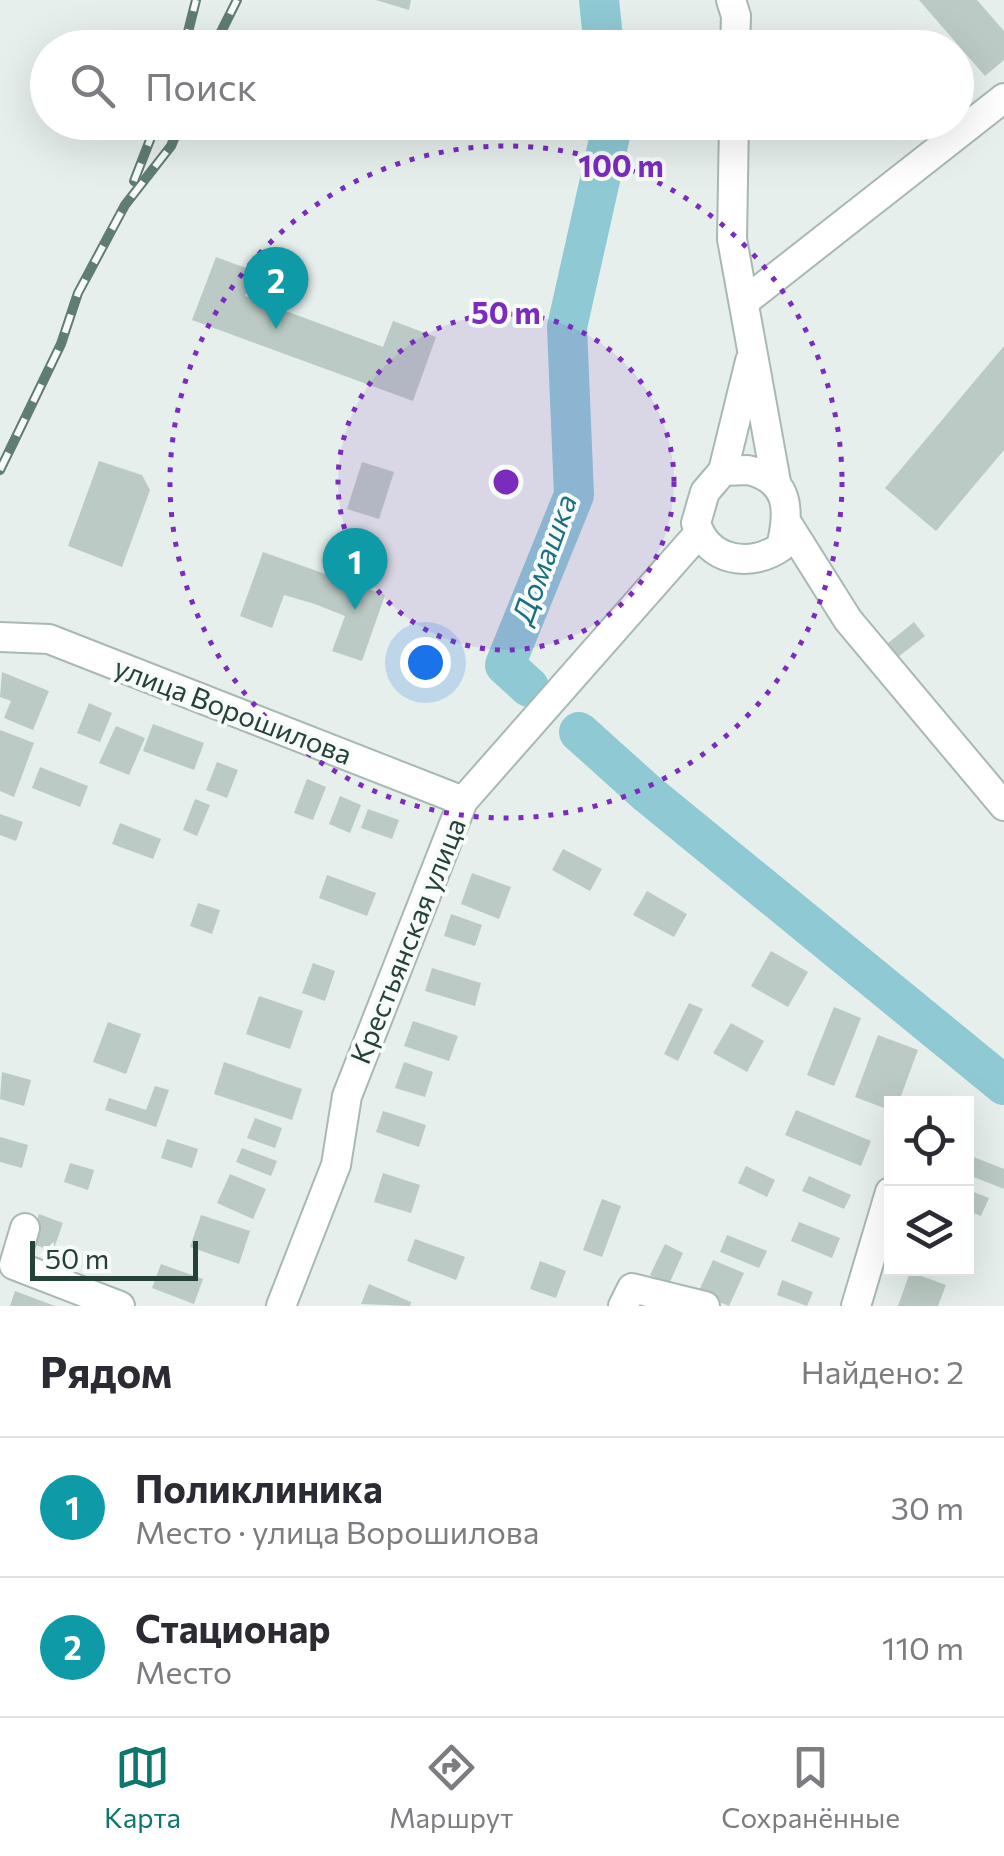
<!DOCTYPE html>
<html lang="ru">
<head>
<meta charset="utf-8">
<style>
	:root { --surface:#fff; --page:#f2f2f3; --text:#2b2b33; --muted:#7c7c81; --line:#e1e1e2; --accent:#0f766e }
	body { margin:0; font-family:Commissioner,sans-serif; background:var(--page); color:var(--text) }
	.controls { position:absolute; right:30px; bottom:30px; display:grid; overflow:hidden; border-radius:0px; box-shadow:0 10px 40px #0002 }
	.controls button { width:90px; height:90px; display:grid; place-items:center; padding:0; border:0; border-bottom:2px solid var(--line); background:var(--surface); color:var(--text); font:50px sans-serif }
	.scale { position:absolute; left:30px; bottom:25px; width:168px; box-sizing:border-box; padding-left:10px; border:5px solid #24423a; border-top:0; font-size:28px; line-height:35px; white-space:nowrap; color:#24423a; -webkit-text-stroke:8px #f7fbf9; paint-order:stroke }
	.you { position:absolute; left:425px; top:662px; width:35px; height:35px; margin:-25px; border:8px solid #fff; border-radius:50%; background:#1a73e8; box-shadow:0 0 0 15px #1a73e833 }
	.badge { display:grid; place-items:center; width:65px; height:65px; border-radius:50%; background:var(--accent); color:#fff; font-size:32px; font-weight:700 }
	.pin { position:absolute; translate:-50% -82px; filter:drop-shadow(0 2px 5px #0008) }
	.pin::after { content:''; position:absolute; top:52px; width:35px; height:30px; background:inherit; clip-path:polygon(0 0,100% 0,50% 100%) }
	.list { margin:0; padding:0; list-style:none }
	h2 { display:flex; justify-content:space-between; align-items:center; height:130px; margin:0; padding:0 40px; font-size:42px }
	h2 small { font-size:32px; font-weight:400; color:var(--muted) }
	.list li { display:grid; grid-template-columns:65px 1fr auto; gap:30px; align-items:center; box-sizing:border-box; height:140px; padding:0 40px; border-top:2px solid var(--line) }
	.list b { display:block; font-size:38px; white-space:nowrap }
	.list p { margin:0; font-size:32px; white-space:nowrap; color:var(--muted) }
	.list em { font-size:32px; font-style:normal; color:var(--muted) }
	.icon { flex:none; width:55px; height:55px; fill:none; stroke:currentColor; stroke-width:2; stroke-linecap:round; stroke-linejoin:round }
	.map { position:relative; flex:none; width:1004px; height:1306px; overflow:hidden }
	.search { position:absolute; background:var(--surface); box-shadow:0 10px 40px #0002; left:30px; right:30px; top:30px; height:110px; display:flex; align-items:center; gap:25px; box-sizing:border-box; padding:0 35px; border-radius:55px; color:var(--muted); font-size:38px }
	.sheet { height:410px; background:var(--surface) }
	nav { display:flex; justify-content:space-around; align-items:center; box-sizing:border-box; height:140px; border-top:2px solid var(--line); background:var(--surface); font-size:28px; color:var(--muted) }
	nav a { display:grid; justify-items:center; gap:5px }
	nav .on { color:var(--accent) }
	.map>svg:first-child { display:block }
	.lines { fill:none; stroke-linecap:round; stroke-linejoin:round }
	.river { stroke:#8ec9d4; stroke-width:40 }
	.building { fill:#bbcac4 }
	.minor-casing { stroke:#a8b8b2; stroke-width:32 }
	.minor { stroke:#fff; stroke-width:28 }
	.rail-casing { stroke:#5f7d75; stroke-width:10 }
	.rail { stroke:#f7fbf9; stroke-width:6; stroke-dasharray:19; stroke-linecap:butt }
	.ring { fill:none; stroke:#7b2cbf; stroke-width:5; stroke-dasharray:5 10 }
	.labels { text-anchor:middle; stroke-width:8; stroke-linejoin:round; paint-order:stroke }
	.street-label { font-size:28px; fill:#24423a; stroke:#f7fbf9 }
	.water-label { font-size:30px; font-style:italic; fill:#1c6f80; stroke:#f7fbf9 }
	.centre { fill:#7b2cbf; stroke:#f7fbf9; stroke-width:5 }
	.ring-label { font-size:30px; text-anchor:middle; font-weight:bold; fill:#7b2cbf; stroke:#f7fbf9; stroke-width:8; stroke-linejoin:round; paint-order:stroke }
</style>
</head>
<body>
<div class="map">
<svg width="1004" height="1306" viewBox="0 0 1004 1306">
	<rect width="100%" height="100%" fill="#e6efeb"/>
	<g class="lines">
		<g class="river">
			<polyline points="599,0 604,48"/>
			<polyline points="529,687 505,665 574,495 567,327 613,122"/>
			<polyline points="579,732 648,794 1004,1085"/>
		</g>
	</g>
	<g class="building">
		<polygon points="376,0 411,0 409,10"/>
		<polygon points="919,0 977,0 1004,31 1004,60 985,76"/>
		<polygon points="216,257 254,271 245,296 383,347 393,321 436,337 413,401 192,320"/>
		<polygon points="1004,346 1004,450 936,531 885,488"/>
		<polygon points="99,461 142,475 150,490 122,567 68,546"/>
		<polygon points="362,462 394,472 379,519 347,509"/>
		<polygon points="263,552 385,595 362,661 332,651 345,616 315,604 284,595 272,628 240,616"/>
		<polygon points="914,622 925,636 898,657 887,644"/>
		<polygon points="2,672 49,691 33,730 4,718 11,701 0,697"/>
		<polygon points="89,703 112,713 100,742 77,733"/>
		<polygon points="153,724 204,743 194,770 143,751"/>
		<polygon points="116,726 145,738 129,775 99,763"/>
		<polygon points="0,730 34,743 14,797 0,791"/>
		<polygon points="217,762 238,770 227,798 206,790"/>
		<polygon points="40,767 88,786 80,807 32,788"/>
		<polygon points="307,779 326,787 313,820 294,813"/>
		<polygon points="340,796 361,805 350,833 329,824"/>
		<polygon points="195,799 210,805 197,836 183,830"/>
		<polygon points="368,809 399,820 392,839 361,828"/>
		<polygon points="0,814 23,822 16,841 0,835"/>
		<polygon points="120,823 161,839 153,859 112,844"/>
		<polygon points="563,849 602,869 590,891 552,870"/>
		<polygon points="472,873 511,887 499,919 461,904"/>
		<polygon points="327,875 376,893 367,916 319,898"/>
		<polygon points="647,891 687,914 674,937 633,915"/>
		<polygon points="198,903 220,910 212,934 190,926"/>
		<polygon points="451,914 482,925 475,946 444,936"/>
		<polygon points="771,951 808,972 788,1007 751,986"/>
		<polygon points="313,963 335,971 325,1001 302,993"/>
		<polygon points="432,968 481,983 475,1006 425,991"/>
		<polygon points="259,996 303,1011 290,1049 246,1034"/>
		<polygon points="689,1003 703,1009 678,1061 664,1054"/>
		<polygon points="834,1007 861,1018 834,1086 807,1075"/>
		<polygon points="413,1021 458,1036 449,1061 404,1046"/>
		<polygon points="108,1022 141,1034 126,1074 93,1062"/>
		<polygon points="731,1023 764,1041 747,1072 713,1053"/>
		<polygon points="878,1035 918,1050 898,1104 892,1104 892,1111 855,1097"/>
		<polygon points="224,1062 302,1089 292,1120 214,1094"/>
		<polygon points="404,1062 433,1072 425,1097 395,1088"/>
		<polygon points="2,1072 31,1080 24,1106 0,1099"/>
		<polygon points="155,1086 169,1090 156,1127 105,1110 109,1098 146,1110"/>
		<polygon points="796,1110 871,1141 861,1166 785,1135"/>
		<polygon points="383,1111 426,1125 419,1147 376,1132"/>
		<polygon points="255,1118 282,1128 275,1148 247,1138"/>
		<polygon points="0,1137 28,1145 22,1168 0,1162"/>
		<polygon points="167,1139 198,1149 192,1168 161,1158"/>
		<polygon points="242,1148 277,1161 271,1176 236,1162"/>
		<polygon points="966,1154 1004,1169 1004,1189 966,1174"/>
		<polygon points="70,1163 94,1170 88,1190 64,1182"/>
		<polygon points="746,1166 775,1180 767,1197 738,1183"/>
		<polygon points="383,1173 420,1185 411,1213 374,1202"/>
		<polygon points="230,1174 266,1189 253,1219 217,1203"/>
		<polygon points="809,1176 851,1195 844,1209 802,1191"/>
		<polygon points="966,1189 989,1198 981,1216 966,1210"/>
		<polygon points="602,1199 621,1206 602,1257 583,1250"/>
		<polygon points="39,1214 63,1223 53,1251 29,1243"/>
		<polygon points="201,1215 250,1231 239,1264 190,1247"/>
		<polygon points="799,1222 840,1238 832,1258 791,1241"/>
		<polygon points="727,1235 767,1251 759,1268 720,1252"/>
		<polygon points="415,1239 465,1257 456,1280 407,1261"/>
		<polygon points="665,1244 683,1253 669,1284 650,1275"/>
		<polygon points="713,1260 744,1273 729,1306 698,1293"/>
		<polygon points="540,1261 566,1271 556,1298 530,1289"/>
		<polygon points="161,1264 203,1279 194,1304 152,1288"/>
		<polygon points="910,1272 946,1285 938,1306 898,1306"/>
		<polygon points="782,1280 813,1292 807,1306 777,1295"/>
		<polygon points="369,1284 411,1302 410,1306 361,1304"/>
		<polygon points="15,1291 55,1306 10,1306"/>
	</g>
	<g class="lines">
		<defs>
			<g id="minor">
				<polyline points="731,0 736,16 735,48"/>
				<polyline points="734,122 732,239 776,482"/>
				<polyline points="744,302 1004,98"/>
				<path d="M 748,470 C 790,480 790,510 781,547 C 751,568 708,562 696,523 L 705,492 L 723,471 Z"/>
				<polyline points="723,471 750,361"/>
				<polyline points="787,523 848,620 1004,806"/>
				<polyline points="0,637 49,639 463,801"/>
				<polyline points="25,1228 14,1265 120,1306"/>
				<polyline points="281,1306 336,1165 347,1096 463,801 699,533"/>
				<polyline points="623,1306 632,1288 705,1306"/>
				<polyline points="856,1306 890,1192"/>
			</g>
		</defs>
		<use href="#minor" class="minor-casing"/>
		<use href="#minor" class="minor"/>
		<defs>
			<g id="rail">
				<polyline points="184,48 196,0"/>
				<polyline points="213,48 237,0"/>
				<polyline points="134,181 157,122"/>
				<polyline points="0,470 61,344 78,293 125,205 171,146 181,122"/>
			</g>
		</defs>
		<use href="#rail" class="rail-casing"/>
		<use href="#rail" class="rail"/>
	</g>
	<circle cx="506" cy="482" r="168" fill="#7b2cbf" fill-opacity=".12"/>
	<g class="ring">
		<circle cx="506" cy="482" r="168"/>
		<circle cx="506" cy="482" r="336"/>
	</g>
	<g class="labels">
		<g class="street-label">
			<text transform="translate(233 711) rotate(21)" y="10">улица Ворошилова</text>
			<text transform="translate(408 941) rotate(-68)" y="10">Крестьянская улица</text>
		</g>
		<g class="water-label">
			<text transform="translate(545 559) rotate(-70)" y="10">Домашка</text>
		</g>
	</g>
	<circle cx="506" cy="482" r="15" class="centre"/>
	<g class="ring-label">
		<text x="621" y="177">100 m</text>
		<text x="506" y="324">50 m</text>
	</g>
</svg>
<div class="controls">
<button><svg class="icon" aria-label="locate" viewBox="0 0 24 24"><circle cx="12" cy="12" r="6"/><path d="M12 2v4M12 18v4M2 12h4M18 12h4"/></svg></button>
<button><svg class="icon" aria-label="layers" viewBox="0 0 24 24"><path d="M12 4l9 5-9 5-9-5zM3 14l9 5 9-5"/></svg></button>
</div>
<div class="scale">50 m</div>
<div class="you"></div>
<div class="pin badge" style="left:355px;top:610px;background:#0f9aa8">1</div>
<div class="pin badge" style="left:276px;top:329px;background:#0f9aa8">2</div>
<div class="search"><svg class="icon" aria-label="search" viewBox="0 0 24 24"><circle cx="10" cy="10" r="6"/><path d="M15 15l6 6"/></svg>Поиск</div>
</div>
<section class="sheet">
<h2>Рядом<small>Найдено: 2</small></h2>
<ul class="list">
<li><span class="badge" style="background:#0f9aa8">1</span><div><b>Поликлиника</b><p>Место · улица Ворошилова</p></div><em>30 m</em></li>
<li><span class="badge" style="background:#0f9aa8">2</span><div><b>Стационар</b><p>Место</p></div><em>110 m</em></li>
</ul>
</section>
<nav>
<a class="on"><svg class="icon" aria-label="map" viewBox="0 0 24 24"><path d="M3 6l6-2 6 2 6-2v14l-6 2-6-2-6 2zM9 4v14M15 6v14"/></svg>Карта</a>
<a><svg class="icon" aria-label="directions" viewBox="0 0 24 24"><path d="M12 3l9 9-9 9-9-9zM9 14v-3h6M13 9l2 2-2 2"/></svg>Маршрут</a>
<a><svg class="icon" aria-label="saved" viewBox="0 0 24 24"><path d="M7 4h10v16l-5-4-5 4z"/></svg>Сохранённые</a>
</nav>
</body>
</html>
